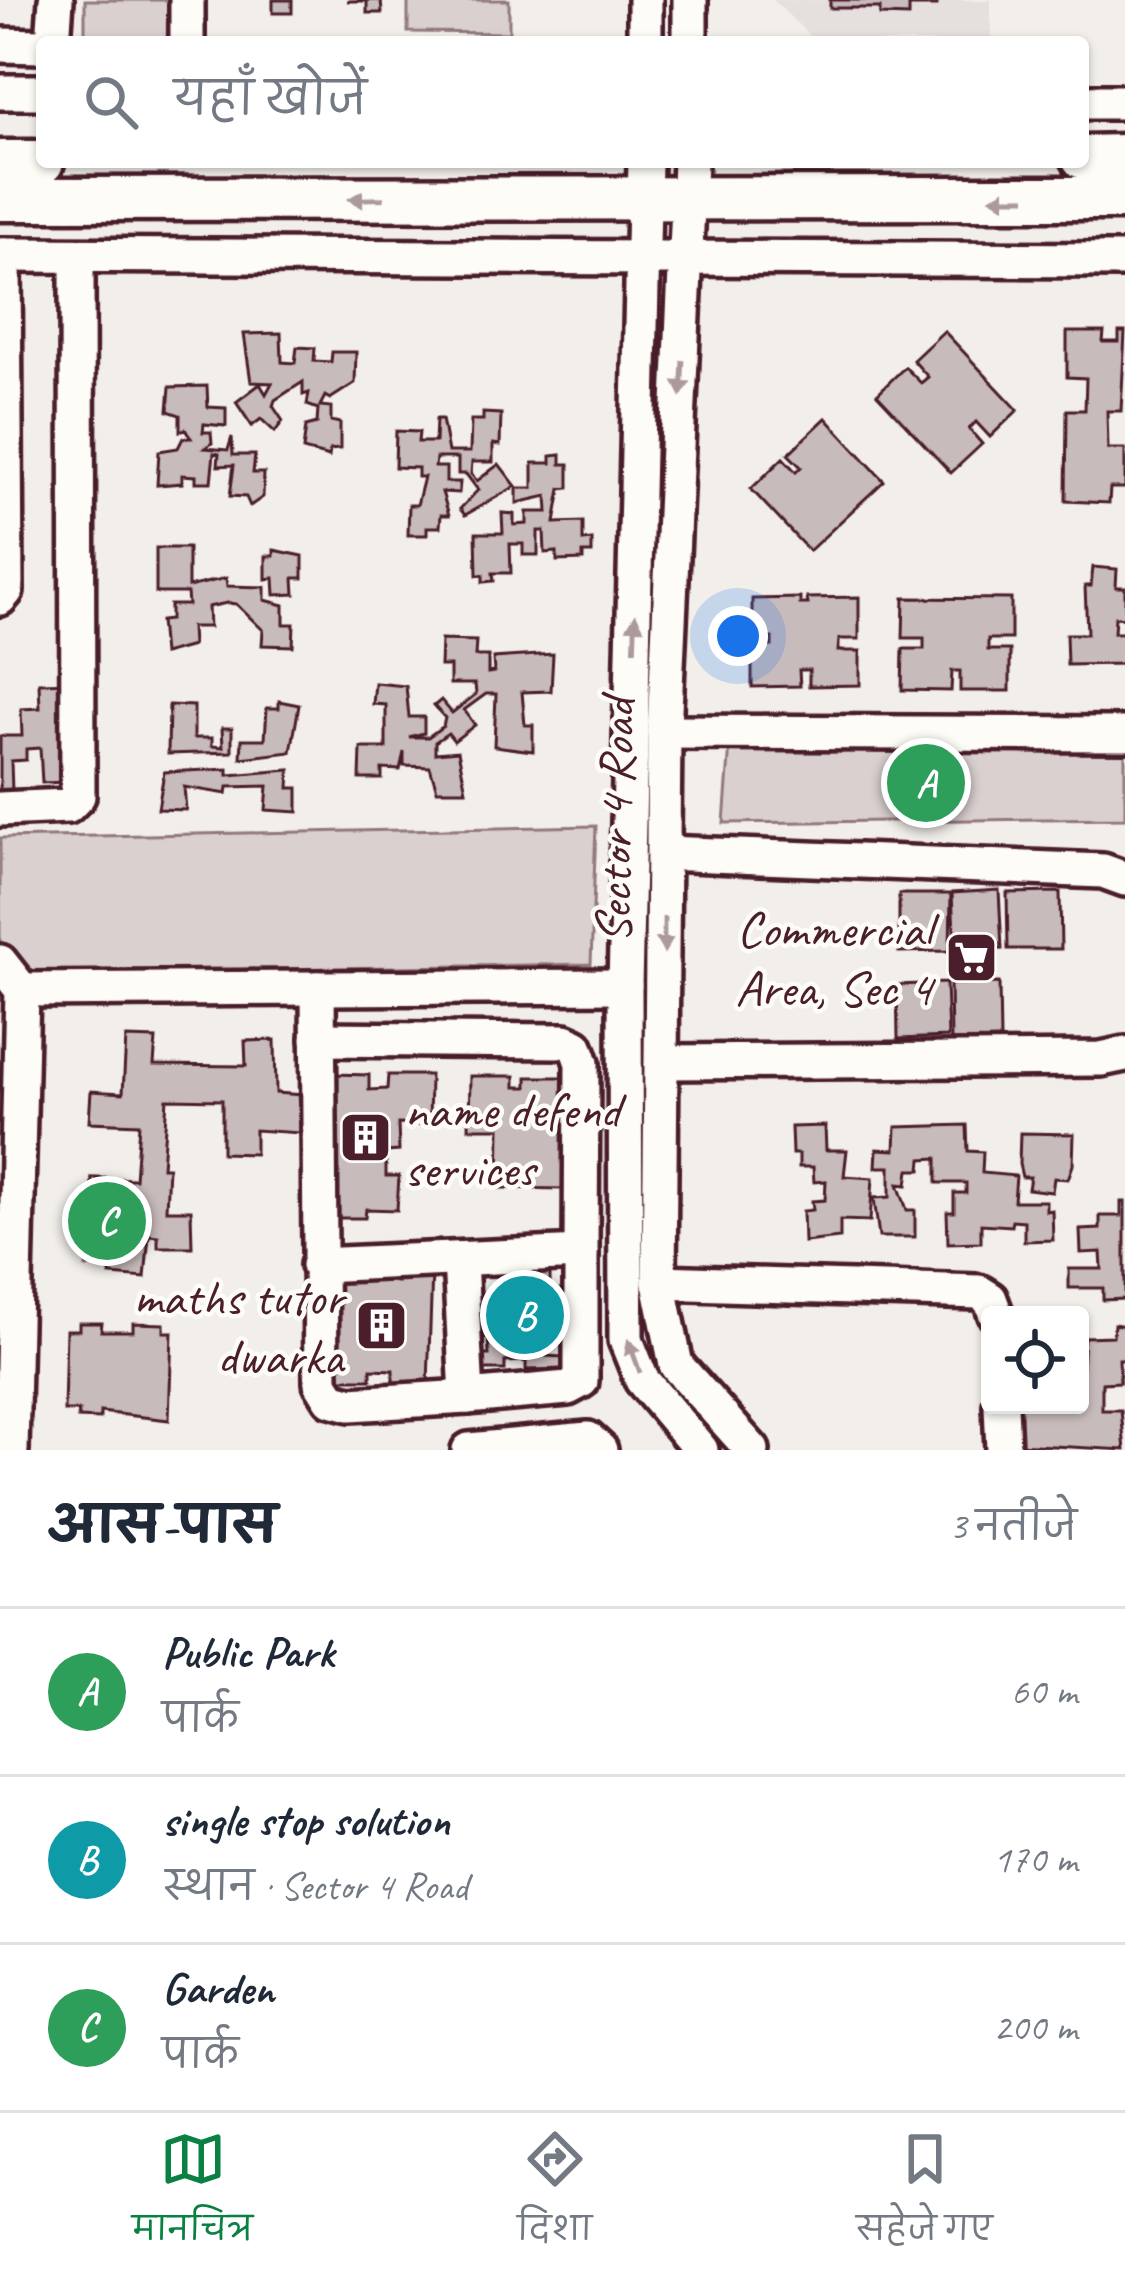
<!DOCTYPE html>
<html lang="hi">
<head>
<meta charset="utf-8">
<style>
	:root { --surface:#fff; --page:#f2f2f3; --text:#1f2937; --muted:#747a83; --line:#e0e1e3; --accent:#0b8043 }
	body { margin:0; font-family:Caveat,"Playpen Sans Deva",sans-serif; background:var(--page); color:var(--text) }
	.controls { position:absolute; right:36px; bottom:36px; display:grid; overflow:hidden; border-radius:12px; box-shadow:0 3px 9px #0004 }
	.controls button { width:108px; height:108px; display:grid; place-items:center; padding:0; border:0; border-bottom:3px solid var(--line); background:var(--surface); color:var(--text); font:60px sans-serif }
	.you { position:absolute; left:738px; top:636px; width:42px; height:42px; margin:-30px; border:9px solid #fff; border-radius:50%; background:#1a73e8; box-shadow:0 0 0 18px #1a73e833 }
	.badge { display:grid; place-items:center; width:78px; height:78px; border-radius:50%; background:var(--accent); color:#fff; font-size:39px; font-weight:700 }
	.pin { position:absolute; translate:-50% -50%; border:6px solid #fff; box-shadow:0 3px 12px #0006 }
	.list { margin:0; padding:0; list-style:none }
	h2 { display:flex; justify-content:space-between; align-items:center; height:156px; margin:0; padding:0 48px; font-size:51px }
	h2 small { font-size:39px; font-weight:400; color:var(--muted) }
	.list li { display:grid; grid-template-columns:78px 1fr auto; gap:36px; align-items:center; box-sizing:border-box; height:168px; padding:0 48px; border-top:3px solid var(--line) }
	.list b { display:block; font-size:45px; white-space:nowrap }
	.list p { margin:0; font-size:39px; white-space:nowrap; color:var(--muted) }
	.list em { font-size:39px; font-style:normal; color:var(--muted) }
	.icon { flex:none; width:66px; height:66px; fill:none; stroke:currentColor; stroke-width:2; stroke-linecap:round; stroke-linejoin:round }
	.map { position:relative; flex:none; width:1125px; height:1450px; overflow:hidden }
	.search { position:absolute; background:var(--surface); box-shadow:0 3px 9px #0004; left:36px; right:36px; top:36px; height:132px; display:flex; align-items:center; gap:30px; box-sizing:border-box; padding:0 42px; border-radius:12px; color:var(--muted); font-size:45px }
	.sheet { height:660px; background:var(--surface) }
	nav { display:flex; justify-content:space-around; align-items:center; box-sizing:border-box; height:168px; border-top:3px solid var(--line); background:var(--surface); font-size:33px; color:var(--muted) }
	nav a { display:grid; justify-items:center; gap:6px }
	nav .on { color:var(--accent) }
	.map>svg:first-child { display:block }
	.built { fill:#e5dfdd }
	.green { fill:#d9d0cf; stroke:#92787d; stroke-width:3 }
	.building { fill:#c8bbbb; stroke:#4a1f2b; stroke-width:3 }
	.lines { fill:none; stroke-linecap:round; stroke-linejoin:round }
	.minor-casing { stroke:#4a1f2b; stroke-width:42 }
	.major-casing { stroke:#4a1f2b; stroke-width:51 }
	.minor { stroke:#fdfcf7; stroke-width:33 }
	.major { stroke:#fdfcf7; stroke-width:42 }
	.oneway { fill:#ac999b }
	.labels { text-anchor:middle; stroke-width:9; stroke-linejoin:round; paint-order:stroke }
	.street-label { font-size:51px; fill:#4a1f2b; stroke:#fdfcf7 }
	.poi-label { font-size:51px; fill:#4a1f2b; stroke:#fdfcf7; text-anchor:end }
</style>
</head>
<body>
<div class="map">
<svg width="1125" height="1450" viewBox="0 0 1125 1450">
	<rect width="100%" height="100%" fill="#f2efeb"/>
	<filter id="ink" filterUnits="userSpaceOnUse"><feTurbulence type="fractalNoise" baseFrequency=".00833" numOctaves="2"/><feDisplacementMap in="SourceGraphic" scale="24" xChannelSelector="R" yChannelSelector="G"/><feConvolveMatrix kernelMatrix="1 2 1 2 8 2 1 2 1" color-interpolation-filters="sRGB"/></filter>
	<g filter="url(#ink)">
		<polygon class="built" points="773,0 991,0 991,42 816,42"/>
		<g class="green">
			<polygon points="85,0 168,0 167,42 85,42"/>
			<polygon points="408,0 509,0 509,33 408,32"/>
			<polygon points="730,744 1125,748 1125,818 724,823"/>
			<polygon points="596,826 591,964 25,973 0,946 0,838"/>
			<polygon points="92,1178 127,1179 123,1264 86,1267"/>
		</g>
		<g class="building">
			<rect x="273" y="0" width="19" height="13"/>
			<polygon points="381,0 382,13 367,13 367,1 347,1"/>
			<polygon points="830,0 937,0 937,6 909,6 909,16 880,15 880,8 830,8"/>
			<polygon points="944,331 1018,410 990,437 976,422 969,429 982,444 951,473 877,394 905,367 921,383 928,377 913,360"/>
			<polygon points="1067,332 1104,332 1103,342 1119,342 1119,332 1125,332 1121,411 1107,411 1108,449 1125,449 1125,488 1110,488 1109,503 1066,501 1067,410 1085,410 1086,378 1067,377"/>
			<polygon points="281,333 282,362 295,363 297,347 315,348 314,361 331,362 332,352 356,352 355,383 330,399 325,396 320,406 331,407 331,421 340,423 340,449 330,450 329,457 303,450 306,426 317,423 318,409 307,405 309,393 303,395 303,382 275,400 273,406 283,421 275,432 261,419 252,426 236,402 260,384 266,394 272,383 251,382 244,334"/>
			<polygon points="207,386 208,407 226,408 226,426 204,424 203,432 211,432 212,443 205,448 228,450 232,437 233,455 255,455 253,473 264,473 263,497 250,506 246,497 230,496 234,465 218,466 219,454 214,453 211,482 196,482 196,476 182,475 182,483 157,485 159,451 178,448 183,438 191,438 185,429 180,431 180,415 168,411 170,387"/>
			<polygon points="483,413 501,414 500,445 493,444 493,462 472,462 471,474 477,481 499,464 516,486 465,515 460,509 478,490 466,474 458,474 458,458 436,458 435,467 446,467 446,482 460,482 459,493 442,492 449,515 441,515 440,527 427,527 427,535 408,535 409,505 417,505 424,477 418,477 418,468 395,467 396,431 419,432 418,442 435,442 436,419 442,419 448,452 470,452 471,420 483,420"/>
			<polygon points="826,418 884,481 809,551 751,489 783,458 796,472 801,467 788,454"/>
			<polygon points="561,455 561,464 569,464 569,488 561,489 555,523 583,522 583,541 592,540 592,553 583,553 583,560 557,561 557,552 545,553 544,531 538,531 538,555 523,555 523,544 510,544 511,573 493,573 494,581 483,582 483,575 477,575 476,533 503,533 502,513 514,514 514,525 527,524 527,512 548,512 547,496 517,503 517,488 533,488 533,463 551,463 551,456"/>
			<polygon points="156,548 188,548 188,587 226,578 227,586 265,587 265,600 284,605 284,624 294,624 293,646 262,645 263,630 236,604 227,603 208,607 209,627 191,627 192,646 163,654 160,621 170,620 170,605 188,605 187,593 156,593"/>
			<polygon points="274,550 303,556 303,578 294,578 295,594 275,595 274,578 266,579 266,556 274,556"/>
			<polygon points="1093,567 1117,569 1116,587 1125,587 1125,618 1115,617 1114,633 1125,633 1125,664 1067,665 1066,634 1087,634 1085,586 1091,586"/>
			<polygon points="859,597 859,639 839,639 838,651 860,651 860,685 809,686 809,670 799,670 800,686 752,687 752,646 772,646 772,638 752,638 752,599 800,598 800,604 808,604 807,598"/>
			<polygon points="904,598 1011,599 1011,639 988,639 988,650 1010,650 1010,691 960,691 960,671 952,671 951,691 902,690 903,649 924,649 924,638 903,638"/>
			<polygon points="441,640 476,641 475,656 488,656 488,673 494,672 493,658 553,654 551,691 522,692 525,725 533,725 533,751 494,746 496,694 486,694 464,710 475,725 454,741 448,733 435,742 435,753 458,751 466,790 437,790 430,767 404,766 404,752 400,770 382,769 382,779 360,779 361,748 386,748 386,705 373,704 375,683 406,686 409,717 424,717 424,733 409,737 428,737 443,726 445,718 434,706 441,700 452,713 476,694 475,684 450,684 450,666 440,666"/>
			<polygon points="76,682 67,782 42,783 40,748 26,749 26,760 11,761 12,792 0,792 0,736 22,736 21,709 40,708 39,683"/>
			<polygon points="279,701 299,705 291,752 241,758 242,739 265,739 267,708 279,708"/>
			<polygon points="169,705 194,706 194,738 212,738 212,746 223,747 222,728 232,728 232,752 168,754"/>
			<polygon points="228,769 228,775 290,770 289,788 298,788 298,812 266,810 268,786 228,787 227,794 184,787 186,810 158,809 164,772"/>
			<polygon points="999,890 1002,949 955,951 952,893"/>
			<polygon points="1060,892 1061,949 1008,949 1007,893"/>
			<polygon points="899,894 951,894 950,951 899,952"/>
			<polygon points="946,983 948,1037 898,1039 897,985"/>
			<polygon points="999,983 1000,1040 951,1042 950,984"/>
			<polygon points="126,1038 156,1039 154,1065 246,1066 245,1041 275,1040 276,1093 303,1095 300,1133 255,1130 255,1154 222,1153 222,1100 167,1099 162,1167 168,1167 166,1210 191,1210 192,1247 158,1247 158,1236 149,1235 145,1278 110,1275 115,1214 91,1214 92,1178 135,1179 139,1124 89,1122 91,1091 123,1093"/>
			<polygon points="333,1074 369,1075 369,1090 387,1089 388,1075 430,1075 429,1125 398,1124 399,1151 386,1152 386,1176 399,1176 397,1210 366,1209 365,1218 330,1218"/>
			<polygon points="470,1076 515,1076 515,1087 527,1087 527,1077 567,1077 566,1189 499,1188 500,1128 469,1128"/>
			<polygon points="967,1125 968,1151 983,1152 982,1173 1016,1176 1014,1201 1046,1201 1046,1211 1052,1210 1053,1240 1024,1241 1024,1221 1012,1220 1011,1226 981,1224 981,1242 948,1243 947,1212 954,1212 954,1193 966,1193 966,1183 937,1183 937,1158 922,1159 921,1170 909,1170 907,1185 898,1184 907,1210 915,1210 915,1237 879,1237 874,1198 890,1197 890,1167 876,1167 877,1149 895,1150 896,1127"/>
			<polygon points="825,1126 826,1150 847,1150 844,1176 873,1178 870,1221 840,1220 840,1238 804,1242 803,1211 813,1210 812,1201 825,1200 826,1181 814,1182 813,1167 799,1167 799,1154 792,1154 791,1127"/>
			<polygon points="1020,1133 1074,1134 1073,1165 1068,1179 1054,1178 1052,1192 1028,1189 1030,1177 1022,1177 1019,1164"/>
			<polygon points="1121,1202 1125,1202 1125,1299 1103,1300 1103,1288 1069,1288 1069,1269 1102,1269 1101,1252 1081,1253 1080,1230 1100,1229 1100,1216 1121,1216"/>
			<polygon points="526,1260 561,1260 561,1273 550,1273 550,1290 561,1290 562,1311 546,1311 546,1320 563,1319 563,1342 546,1342 546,1356 562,1357 562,1369 526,1370 526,1361 505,1362 505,1370 472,1370 472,1355 489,1355 488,1338 466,1338 466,1319 503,1319 503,1298 513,1298 513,1275 526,1275"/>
			<polygon points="397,1270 432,1271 428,1383 393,1382 393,1370 371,1369 371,1379 332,1379 335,1273 397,1282"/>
			<polygon points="79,1323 102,1323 101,1331 133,1331 133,1323 164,1324 164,1332 172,1332 169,1420 100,1412 100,1419 78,1418 79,1411 64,1411 66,1330 79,1330"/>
			<polygon points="1114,1324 1125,1326 1125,1359 1119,1359 1120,1382 1102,1383 1102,1410 1121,1410 1125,1450 1017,1444 1017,1405 1080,1405 1084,1337 1113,1336"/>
		</g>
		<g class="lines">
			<defs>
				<g id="minor">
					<polyline points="690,0 690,42"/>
					<polyline points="53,42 56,0"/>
					<polyline points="187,42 187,0"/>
					<polyline points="645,42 645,0"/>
					<polyline points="0,45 42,46"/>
					<polyline points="0,92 42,92"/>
					<polyline points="1083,102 1125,102"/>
					<polyline points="645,162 625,986 626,1340 642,1380 701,1450"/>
					<polyline points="690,162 664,732 659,1282 676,1365 752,1450"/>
					<polyline points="0,255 1125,260"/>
					<polyline points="0,598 6,591 4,255"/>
					<polyline points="664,732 1125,734"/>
					<polyline points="0,809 68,806 78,796 77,256"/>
					<polyline points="664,853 1103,871 1125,879"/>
					<polyline points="0,962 22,990 11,1450"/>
					<polyline points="318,988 321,1383 331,1399 350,1404 467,1397 460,1259"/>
					<polyline points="22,990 625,986"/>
					<polyline points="318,1039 565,1041 576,1046 582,1063 581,1253 318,1265"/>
					<polyline points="664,1062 1101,1059 1125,1054"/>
					<polyline points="659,1282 979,1292 990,1299 996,1315"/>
					<polyline points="467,1397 568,1388 581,1381 581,1253"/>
					<polyline points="1001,1405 1003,1450"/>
					<polyline points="469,1450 588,1439 600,1450"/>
				</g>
				<g id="major">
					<polyline points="1083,157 1125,156"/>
					<polyline points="0,162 42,162"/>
					<polyline points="0,199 1125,198"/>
				</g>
			</defs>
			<use href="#minor" class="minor-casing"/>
			<use href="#major" class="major-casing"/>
			<use href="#minor" class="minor"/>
			<use href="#major" class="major"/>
		</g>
		<defs><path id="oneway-solid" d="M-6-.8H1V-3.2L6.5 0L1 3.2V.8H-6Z" transform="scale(3)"/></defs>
		<g class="oneway">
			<use href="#oneway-solid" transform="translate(1008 198) rotate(-180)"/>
			<use href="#oneway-solid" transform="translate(366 199) rotate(179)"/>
			<use href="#oneway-solid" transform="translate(682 378) rotate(93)"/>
			<use href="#oneway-solid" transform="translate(635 632) rotate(-88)"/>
			<use href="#oneway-solid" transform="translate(664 935) rotate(90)"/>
			<use href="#oneway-solid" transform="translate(634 1356) rotate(-110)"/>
		</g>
	</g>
	<defs>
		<symbol id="supermarket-square" viewBox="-11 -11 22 22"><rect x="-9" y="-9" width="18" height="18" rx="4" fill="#4a1f2b" stroke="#fdfcf7"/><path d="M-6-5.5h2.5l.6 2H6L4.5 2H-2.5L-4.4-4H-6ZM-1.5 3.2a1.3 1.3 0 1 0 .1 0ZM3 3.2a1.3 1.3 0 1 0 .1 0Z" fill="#fff"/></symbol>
		<symbol id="building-square" viewBox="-11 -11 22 22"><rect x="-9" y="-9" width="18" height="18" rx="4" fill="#4a1f2b" stroke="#fdfcf7"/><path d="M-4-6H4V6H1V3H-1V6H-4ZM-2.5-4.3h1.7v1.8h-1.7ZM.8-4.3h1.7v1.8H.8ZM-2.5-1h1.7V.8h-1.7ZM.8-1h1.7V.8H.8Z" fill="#fff"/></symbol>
	</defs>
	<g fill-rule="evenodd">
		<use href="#supermarket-square" x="942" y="928" width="59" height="59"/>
		<use href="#building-square" x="336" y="1108" width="59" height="59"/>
		<use href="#building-square" x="352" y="1296" width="59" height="59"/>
	</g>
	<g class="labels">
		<g class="street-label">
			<text transform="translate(614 821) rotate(-89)" y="18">Sector 4 Road</text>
		</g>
		<g class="poi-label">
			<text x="932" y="946">Commercial<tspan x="932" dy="59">Area, Sec 4</tspan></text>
			<text x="404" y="1127" text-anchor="start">name defend<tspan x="404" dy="59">services</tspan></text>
			<text x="343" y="1314">maths tutor<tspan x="343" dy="59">dwarka</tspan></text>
		</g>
	</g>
</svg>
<div class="controls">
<button><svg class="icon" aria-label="locate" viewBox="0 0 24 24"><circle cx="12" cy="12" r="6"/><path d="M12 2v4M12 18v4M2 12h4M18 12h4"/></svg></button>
</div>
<div class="you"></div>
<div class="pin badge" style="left:926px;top:783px;background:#2e9e5b">A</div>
<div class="pin badge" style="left:525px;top:1315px;background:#0f9aa8">B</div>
<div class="pin badge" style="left:107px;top:1221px;background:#2e9e5b">C</div>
<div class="search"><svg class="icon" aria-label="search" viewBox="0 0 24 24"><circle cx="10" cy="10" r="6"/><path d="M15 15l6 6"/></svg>यहाँ खोजें</div>
</div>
<section class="sheet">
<h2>आस-पास<small>3 नतीजे</small></h2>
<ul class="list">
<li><span class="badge" style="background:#2e9e5b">A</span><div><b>Public Park</b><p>पार्क</p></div><em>60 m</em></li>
<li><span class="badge" style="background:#0f9aa8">B</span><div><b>single stop solution</b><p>स्थान · Sector 4 Road</p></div><em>170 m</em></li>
<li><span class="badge" style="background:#2e9e5b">C</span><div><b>Garden</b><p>पार्क</p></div><em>200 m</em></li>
</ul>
</section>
<nav>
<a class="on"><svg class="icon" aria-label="map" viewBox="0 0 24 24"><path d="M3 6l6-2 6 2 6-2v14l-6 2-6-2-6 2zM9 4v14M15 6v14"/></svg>मानचित्र</a>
<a><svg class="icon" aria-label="directions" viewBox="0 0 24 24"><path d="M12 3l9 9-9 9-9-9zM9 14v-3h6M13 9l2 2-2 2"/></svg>दिशा</a>
<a><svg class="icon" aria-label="saved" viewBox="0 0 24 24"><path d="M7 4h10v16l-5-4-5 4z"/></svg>सहेजे गए</a>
</nav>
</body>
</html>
